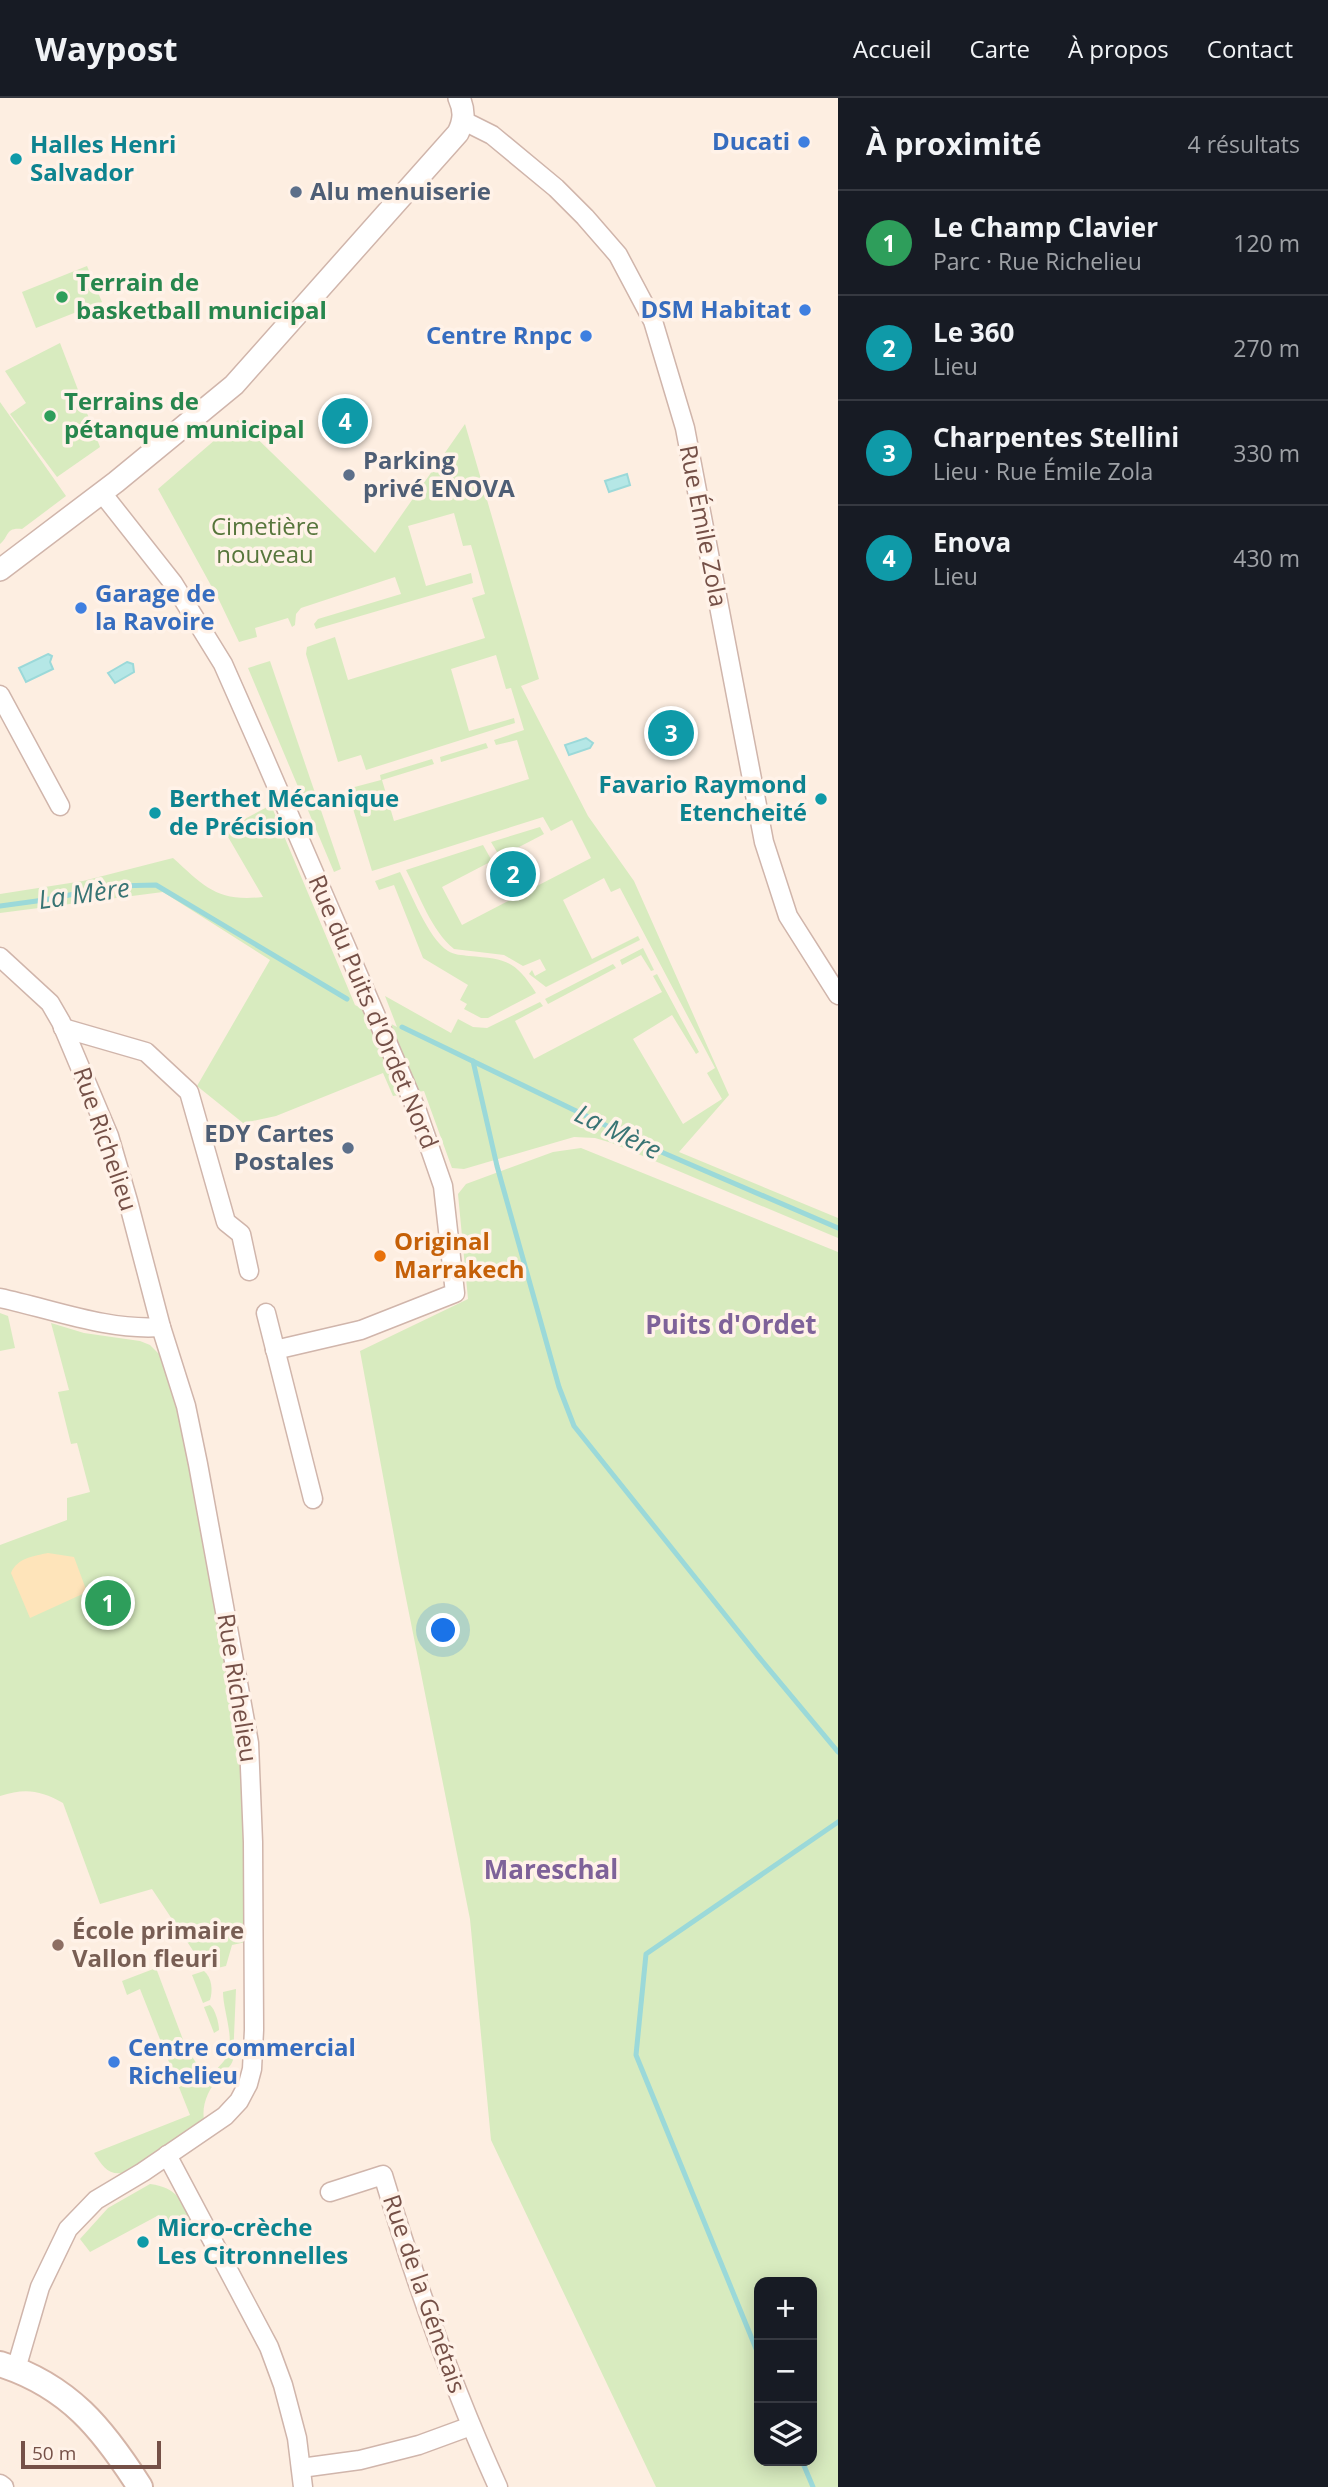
<!DOCTYPE html>
<html lang="fr">
<head>
<meta charset="utf-8">
<style>
	:root { --surface:#171b24; --page:#20242c; --text:#f1f3f6; --muted:#9ea1a6; --line:#363941; --accent:#ec4c41 }
	body { margin:0; font-family:"Open Sans",sans-serif; background:var(--page); color:var(--text) }
	.controls { position:absolute; right:21px; bottom:21px; display:grid; overflow:hidden; border-radius:14px; box-shadow:0 4px 18px #0003 }
	.controls button { width:63px; height:63px; display:grid; place-items:center; padding:0; border:0; border-bottom:2px solid var(--line); background:var(--surface); color:var(--text); font:35px sans-serif }
	.scale { position:absolute; left:21px; bottom:18px; width:140px; box-sizing:border-box; padding-left:7px; border:4px solid #755047; border-top:0; font-size:19px; line-height:24px; white-space:nowrap; color:#755047; -webkit-text-stroke:5px #fff2e8; paint-order:stroke }
	.you { position:absolute; left:444px; top:1533px; width:24px; height:24px; margin:-18px; border:5px solid #fff; border-radius:50%; background:#1a73e8; box-shadow:0 0 0 10px #1a73e833 }
	.badge { display:grid; place-items:center; width:46px; height:46px; border-radius:50%; background:var(--accent); color:#fff; font-size:23px; font-weight:700 }
	.pin { position:absolute; translate:-50% -50%; border:4px solid #fff; box-shadow:0 2px 7px #0006 }
	.list { margin:0; padding:0; list-style:none }
	h2 { display:flex; justify-content:space-between; align-items:center; height:91px; margin:0; padding:0 28px; font-size:30px }
	h2 small { font-size:23px; font-weight:400; color:var(--muted) }
	.list li { display:grid; grid-template-columns:46px 1fr auto; gap:21px; align-items:center; box-sizing:border-box; height:105px; padding:0 28px; border-top:2px solid var(--line) }
	.list b { display:block; font-size:26px; white-space:nowrap }
	.list p { margin:0; font-size:23px; white-space:nowrap; color:var(--muted) }
	.list em { font-size:23px; font-style:normal; color:var(--muted) }
	.icon { flex:none; width:38px; height:38px; fill:none; stroke:currentColor; stroke-width:2; stroke-linecap:round; stroke-linejoin:round }
	.map { position:relative; flex:none; width:838px; height:2389px; overflow:hidden }
	header { display:flex; align-items:center; gap:42px; box-sizing:border-box; height:98px; padding:0 35px; background:var(--surface); border-bottom:2px solid var(--line) }
	header strong { font-size:33px }
	nav { display:flex; gap:38px; margin-inline-start:auto; font-size:24px }
	main { display:flex }
	aside { flex:1; background:var(--surface) }
	.map>svg:first-child { display:block }
	.green { fill:#d8ebbf; fill-rule:evenodd }
	.sand { fill:#fee4ba }
	.water { fill:#b5e7e6; stroke:#9bd9d9; stroke-width:2 }
	.lines { fill:none; stroke-linecap:round; stroke-linejoin:round }
	.stream { stroke:#9bd9d9; stroke-width:5 }
	.minor-casing { stroke:#d0b5ab; stroke-width:21 }
	.tertiary-casing { stroke:#d0b5ab; stroke-width:24 }
	.secondary-casing { stroke:#d4b4a7; stroke-width:28 }
	.minor { stroke:#fff; stroke-width:18 }
	.tertiary { stroke:#fff; stroke-width:21 }
	.secondary { stroke:#fff; stroke-width:24 }
	.shop-dot { fill:#3f7fe0; stroke:#fff2e8; stroke-width:2.5 }
	.culture-dot { fill:#0f9aa8; stroke:#fff2e8; stroke-width:2.5 }
	.service-dot { fill:#5c6f8a; stroke:#fff2e8; stroke-width:2.5 }
	.leisure-dot { fill:#2e9e5b; stroke:#fff2e8; stroke-width:2.5 }
	.food-dot { fill:#e8710a; stroke:#fff2e8; stroke-width:2.5 }
	.education-dot { fill:#8d6e63; stroke:#fff2e8; stroke-width:2.5 }
	.labels { text-anchor:middle; stroke-width:7; stroke-linejoin:round; paint-order:stroke }
	.shop-label { font-size:24px; font-weight:bold; fill:#366cbe; stroke:#fff2e8; text-anchor:end }
	.culture-label { font-size:24px; font-weight:bold; fill:#0d838f; stroke:#fff2e8; text-anchor:start }
	.service-label { font-size:24px; font-weight:bold; fill:#4e5e75; stroke:#fff2e8; text-anchor:start }
	.leisure-label { font-size:24px; font-weight:bold; fill:#27864d; stroke:#fff2e8; text-anchor:start }
	.street-label { font-size:24px; fill:#755047; stroke:#fff2e8 }
	.park-label { font-size:24px; fill:#57763c; stroke:#fff2e8 }
	.food-label { font-size:24px; font-weight:bold; fill:#c56008; stroke:#fff2e8; text-anchor:start }
	.education-label { font-size:24px; font-weight:bold; fill:#785e54; stroke:#fff2e8; text-anchor:start }
	.water-label { font-size:26px; font-style:italic; fill:#387474; stroke:#fff2e8 }
	.neighbourhood-label { font-size:26px; font-weight:bold; fill:#7e6299; stroke:#fff2e8 }
</style>
</head>
<body>
<header>
<strong>Waypost</strong>
<nav><a>Accueil</a><a>Carte</a><a>À propos</a><a>Contact</a></nav>
</header>
<main>
<div class="map">
<svg width="838" height="2389" viewBox="0 0 838 2389">
	<rect width="100%" height="100%" fill="#fdeee1"/>
	<g class="green">
		<polygon points="87,168 102,204 36,230 22,194"/>
		<polygon points="60,245 100,349 57,379 10,316 26,305 5,273"/>
		<path d="M 0,304 L 66,398 L 22,431 C 5,429 9,439 0,446 Z"/>
		<path d="M 238,322 L 375,455 L 465,326 L 539,581 L 521,588 L 588,718 L 634,783 L 729,997 L 679,1054 L 838,1120 L 838,1140 L 612,1045 L 595,1040 L 574,1039 L 464,1071 L 452,1070 L 424,993 L 393,998 L 383,975 L 276,1018 L 243,1025 L 197,988 L 270,862 L 163,794 L 0,815 L 0,796 L 83,783 L 173,760 C 205,789 217,804 263,799 L 224,732 L 271,707 L 355,907 L 397,929 L 385,898 L 451,935 L 458,921 L 473,929 L 487,930 L 540,904 L 543,908 L 515,923 L 534,961 L 662,894 L 653,878 L 657,876 L 699,954 L 696,956 L 672,917 L 633,941 L 683,1026 L 722,1001 L 707,975 L 715,970 L 620,790 L 611,794 L 604,780 L 563,802 L 592,861 L 638,838 L 640,842 L 546,889 L 529,876 L 532,872 L 535,878 L 546,872 L 540,861 L 523,868 L 504,857 L 454,851 C 431,832 420,798 406,772 L 483,747 L 492,763 L 442,789 L 462,827 L 591,760 L 572,722 L 551,733 L 543,719 L 372,773 L 347,691 L 381,682 L 380,677 L 432,661 L 434,666 L 382,682 L 394,723 L 529,681 L 517,642 L 496,647 L 494,642 L 524,632 L 511,590 L 506,591 L 496,557 L 451,571 L 469,633 L 514,620 L 515,625 L 366,672 L 361,657 L 338,664 L 306,556 L 307,549 L 335,539 L 348,582 L 485,540 L 472,500 L 485,496 L 471,447 L 463,448 L 454,415 L 408,428 L 426,488 L 471,475 L 473,485 L 316,531 L 314,526 L 318,521 L 401,496 L 395,479 L 301,510 L 296,516 L 295,527 L 292,529 L 288,520 L 255,530 L 257,539 L 239,544 L 219,502 L 158,391 Z"/>
		<polygon points="270,563 341,771 334,774 248,570"/>
		<polygon points="486,645 488,650 441,664 440,659"/>
		<polygon points="540,729 544,736 500,759 491,744"/>
		<path d="M 400,774 C 411,795 428,840 448,853 C 454,857 462,857 469,858 C 506,861 515,862 536,895 L 488,920 L 481,920 L 464,911 L 467,906 L 460,902 L 468,887 L 423,860 L 394,787 L 379,792 L 375,783 Z"/>
		<polygon points="643,850 654,872 651,873 641,857 622,867 620,862"/>
		<polygon points="613,866 616,870 548,906 545,901"/>
		<path d="M 581,1050 L 838,1154 L 838,2389 L 656,2389 L 491,2042 L 470,1821 L 399,1465 L 360,1253 L 468,1201 L 458,1096 L 466,1086 L 553,1054 ZM 759,2184 L 812,2184 L 812,2363 L 759,2363 Z"/>
		<polygon points="0,1215 8,1218 15,1250 0,1253"/>
		<path d="M 51,1225 L 84,1235 L 140,1243 L 150,1247 L 159,1256 L 177,1310 L 194,1386 L 239,1628 L 245,1718 L 246,1844 L 232,1847 L 226,1868 L 213,1871 L 202,1866 L 152,1791 L 100,1806 L 63,1705 C 40,1692 25,1690 0,1698 L 0,1447 L 67,1422 L 67,1400 L 90,1394 L 77,1345 L 71,1346 L 58,1294 L 69,1292 Z"/>
		<path d="M 156,1870 L 185,1947 L 206,1981 C 212,1975 221,1968 226,1960 C 236,1942 223,1913 223,1894 L 236,1891 L 233,1962 C 230,1971 224,1972 219,1979 C 208,1992 200,2009 205,2026 L 127,2074 C 109,2079 103,2069 94,2055 L 190,2017 L 140,1891 L 127,1897 L 122,1883 Z"/>
		<path d="M 204,1873 C 212,1880 213,1892 210,1902 L 203,1905 L 192,1877 Z"/>
		<path d="M 210,1907 C 215,1911 219,1925 219,1932 L 214,1935 L 204,1909 Z"/>
		<path d="M 150,2086 C 179,2090 181,2103 193,2127 L 172,2140 L 159,2117 L 90,2154 L 80,2141 L 108,2110 Z"/>
	</g>
	<path class="sand" d="M 48,1455 L 74,1459 L 87,1494 L 30,1520 L 11,1475 C 17,1460 34,1458 48,1455 Z"/>
	<g class="water">
		<polygon points="627,376 630,387 609,394 605,383"/>
		<polygon points="48,556 52,558 50,564 53,571 26,584 19,570"/>
		<polygon points="127,564 133,566 134,574 115,585 108,575"/>
		<polygon points="586,640 593,645 590,650 569,657 565,647"/>
	</g>
	<g class="lines">
		<g class="stream">
			<polyline points="0,808 44,802 115,788 156,787 347,901"/>
			<polyline points="402,929 659,1053 838,1130"/>
			<polyline points="473,963 497,1068 559,1289 574,1328 758,1558 838,1654"/>
			<polyline points="759,2258 636,1957 646,1856 838,1724"/>
			<polyline points="802,2363 813,2389"/>
		</g>
		<defs>
			<g id="minor">
				<polyline points="464,23 492,37 556,90 585,119 618,157 653,223 685,330 764,744 788,818 838,897"/>
				<polyline points="102,395 173,485 223,566 261,652 417,1013 443,1088 455,1195 361,1232 275,1252"/>
				<polyline points="0,597 60,708"/>
				<polyline points="0,859 50,905 61,924 109,1038 128,1103 161,1229 186,1308 198,1366 249,1645 253,1744 254,1932 252,1971 248,1986 239,2003 225,2018 143,2074 96,2102 68,2131 40,2189 16,2271"/>
				<polyline points="63,930 146,954 189,994 226,1124 241,1136 249,1173"/>
				<path d="M 0,1200 C 52,1211 108,1233 161,1229"/>
				<polyline points="266,1215 313,1401"/>
				<polyline points="167,2057 269,2249 283,2287 297,2340 303,2389"/>
				<path d="M 330,2094 L 383,2077 C 415,2183 452,2288 498,2389"/>
				<polyline points="301,2370 360,2362 419,2347 471,2328"/>
				<polyline points="0,2386 4,2389"/>
			</g>
			<path id="tertiary" d="M 0,472 L 116,384 L 234,287 L 458,35 C 464,23 465,13 459,0"/>
			<path id="secondary" d="M 0,2266 C 69,2288 103,2331 140,2389"/>
		</defs>
		<use href="#minor" class="minor-casing"/>
		<use href="#tertiary" class="tertiary-casing"/>
		<use href="#secondary" class="secondary-casing"/>
		<use href="#minor" class="minor"/>
		<use href="#tertiary" class="tertiary"/>
		<use href="#secondary" class="secondary"/>
	</g>
	<g class="shop-dot">
		<circle cx="804" cy="44" r="7"/>
		<circle cx="805" cy="212" r="7"/>
		<circle cx="586" cy="238" r="7"/>
		<circle cx="81" cy="510" r="7"/>
		<circle cx="114" cy="1964" r="7"/>
	</g>
	<g class="culture-dot">
		<circle cx="16" cy="61" r="7"/>
		<circle cx="821" cy="701" r="7"/>
		<circle cx="155" cy="715" r="7"/>
		<circle cx="143" cy="2144" r="7"/>
	</g>
	<g class="service-dot">
		<circle cx="296" cy="94" r="7"/>
		<circle cx="349" cy="377" r="7"/>
		<circle cx="348" cy="1050" r="7"/>
	</g>
	<g class="leisure-dot">
		<circle cx="62" cy="199" r="7"/>
		<circle cx="50" cy="318" r="7"/>
	</g>
	<circle class="food-dot" cx="380" cy="1158" r="7"/>
	<circle class="education-dot" cx="58" cy="1847" r="7"/>
	<g class="labels">
		<g class="shop-label">
			<text x="790" y="52">Ducati</text>
			<text x="791" y="220">DSM Habitat</text>
			<text x="572" y="246">Centre Rnpc</text>
			<text x="95" y="504" text-anchor="start">Garage de<tspan x="95" dy="28">la Ravoire</tspan></text>
			<text x="128" y="1958" text-anchor="start">Centre commercial<tspan x="128" dy="28">Richelieu</tspan></text>
		</g>
		<g class="culture-label">
			<text x="30" y="55">Halles Henri<tspan x="30" dy="28">Salvador</tspan></text>
			<text x="807" y="695" text-anchor="end">Favario Raymond<tspan x="807" dy="28">Etencheité</tspan></text>
			<text x="169" y="709">Berthet Mécanique<tspan x="169" dy="28">de Précision</tspan></text>
			<text x="157" y="2138">Micro-crèche<tspan x="157" dy="28">Les Citronnelles</tspan></text>
		</g>
		<g class="service-label">
			<text x="310" y="102">Alu menuiserie</text>
			<text x="363" y="371">Parking<tspan x="363" dy="28">privé ENOVA</tspan></text>
			<text x="334" y="1044" text-anchor="end">EDY Cartes<tspan x="334" dy="28">Postales</tspan></text>
		</g>
		<g class="leisure-label">
			<text x="76" y="193">Terrain de<tspan x="76" dy="28">basketball municipal</tspan></text>
			<text x="64" y="312">Terrains de<tspan x="64" dy="28">pétanque municipal</tspan></text>
		</g>
		<g class="street-label">
			<text transform="translate(703 428) rotate(79)" y="8">Rue Émile Zola</text>
			<text transform="translate(373 914) rotate(67)" y="8">Rue du Puits d'Ordet Nord</text>
			<text transform="translate(105 1041) rotate(71)" y="8">Rue Richelieu</text>
			<text transform="translate(237 1590) rotate(81)" y="8">Rue Richelieu</text>
			<text transform="translate(424 2196) rotate(71)" y="8">Rue de la Génétais</text>
		</g>
		<g class="park-label">
			<text x="265" y="437">Cimetière<tspan x="265" dy="28">nouveau</tspan></text>
		</g>
		<g class="food-label">
			<text x="394" y="1152">Original<tspan x="394" dy="28">Marrakech</tspan></text>
		</g>
		<g class="education-label">
			<text x="72" y="1841">École primaire<tspan x="72" dy="28">Vallon fleuri</tspan></text>
		</g>
		<g class="water-label">
			<text transform="translate(84 796) rotate(-8)" y="9">La Mère</text>
			<text transform="translate(618 1034) rotate(26)" y="9">La Mère</text>
		</g>
		<g class="neighbourhood-label">
			<text x="731" y="1236">Puits d'Ordet</text>
			<text x="551" y="1781">Mareschal</text>
		</g>
	</g>
</svg>
<div class="controls">
<button>+</button>
<button>−</button>
<button><svg class="icon" aria-label="layers" viewBox="0 0 24 24"><path d="M12 4l9 5-9 5-9-5zM3 14l9 5 9-5"/></svg></button>
</div>
<div class="scale">50 m</div>
<div class="you"></div>
<div class="pin badge" style="left:108px;top:1505px;background:#2e9e5b">1</div>
<div class="pin badge" style="left:513px;top:776px;background:#0f9aa8">2</div>
<div class="pin badge" style="left:671px;top:635px;background:#0f9aa8">3</div>
<div class="pin badge" style="left:345px;top:323px;background:#0f9aa8">4</div>
</div>
<aside>
<h2>À proximité<small>4 résultats</small></h2>
<ul class="list">
<li><span class="badge" style="background:#2e9e5b">1</span><div><b>Le Champ Clavier</b><p>Parc · Rue Richelieu</p></div><em>120 m</em></li>
<li><span class="badge" style="background:#0f9aa8">2</span><div><b>Le 360</b><p>Lieu</p></div><em>270 m</em></li>
<li><span class="badge" style="background:#0f9aa8">3</span><div><b>Charpentes Stellini</b><p>Lieu · Rue Émile Zola</p></div><em>330 m</em></li>
<li><span class="badge" style="background:#0f9aa8">4</span><div><b>Enova</b><p>Lieu</p></div><em>430 m</em></li>
</ul>
</aside>
</main>
</body>
</html>
